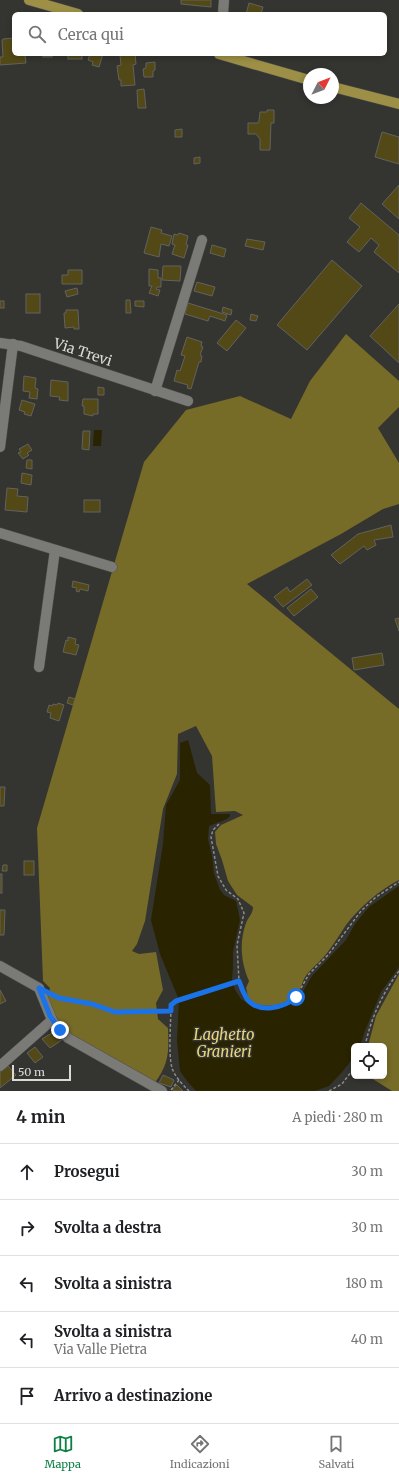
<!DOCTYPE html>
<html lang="it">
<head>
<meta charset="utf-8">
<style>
	:root { --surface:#fff; --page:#f6f6f6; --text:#202124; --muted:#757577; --line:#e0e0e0; --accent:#0b8043 }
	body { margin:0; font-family:Merriweather,serif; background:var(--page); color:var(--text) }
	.controls { position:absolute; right:12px; bottom:12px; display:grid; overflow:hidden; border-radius:6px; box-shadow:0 2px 6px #0003 }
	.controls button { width:36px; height:36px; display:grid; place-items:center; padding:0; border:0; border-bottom:1px solid var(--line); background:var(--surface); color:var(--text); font:20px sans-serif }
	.compass { position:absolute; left:303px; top:68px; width:36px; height:36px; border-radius:50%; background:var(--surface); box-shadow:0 2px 6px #0003; rotate:48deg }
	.scale { position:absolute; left:12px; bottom:10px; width:59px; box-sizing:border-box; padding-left:4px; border:2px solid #dbdad9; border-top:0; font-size:11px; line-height:14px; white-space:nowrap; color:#dbdad9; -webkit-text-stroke:3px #343431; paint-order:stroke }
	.stop { position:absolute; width:12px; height:12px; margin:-9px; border:3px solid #1a73e8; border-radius:50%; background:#fff }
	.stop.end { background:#1a73e8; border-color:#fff; box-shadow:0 1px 4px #0008 }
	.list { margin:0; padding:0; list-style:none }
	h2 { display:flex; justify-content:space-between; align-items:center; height:52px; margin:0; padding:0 16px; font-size:17px }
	h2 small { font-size:13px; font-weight:400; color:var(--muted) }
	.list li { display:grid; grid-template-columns:26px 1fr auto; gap:12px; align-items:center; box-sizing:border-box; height:56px; padding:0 16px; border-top:1px solid var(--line) }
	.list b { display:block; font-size:15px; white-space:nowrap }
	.list p { margin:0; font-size:13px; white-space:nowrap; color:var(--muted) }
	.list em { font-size:13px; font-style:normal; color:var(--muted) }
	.icon { flex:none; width:22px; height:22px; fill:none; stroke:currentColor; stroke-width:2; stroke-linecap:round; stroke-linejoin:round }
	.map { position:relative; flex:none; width:399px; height:1091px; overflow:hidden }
	.search { position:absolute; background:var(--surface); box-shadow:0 2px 6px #0003; left:12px; right:12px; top:12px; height:44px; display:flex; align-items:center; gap:10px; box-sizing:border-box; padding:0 14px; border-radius:6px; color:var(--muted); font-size:15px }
	.sheet { height:332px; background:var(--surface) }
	nav { display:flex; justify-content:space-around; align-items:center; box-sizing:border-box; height:56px; border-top:1px solid var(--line); background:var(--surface); font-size:11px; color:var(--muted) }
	nav a { display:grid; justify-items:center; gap:2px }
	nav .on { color:var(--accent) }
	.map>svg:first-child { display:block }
	.forest { fill:#776b28 }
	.water { fill:#292300 }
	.building { fill:#534917; stroke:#62625f }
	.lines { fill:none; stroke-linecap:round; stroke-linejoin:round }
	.minor-casing { stroke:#51504f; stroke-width:11 }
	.major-casing { stroke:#51504f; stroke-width:11 }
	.path { stroke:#8d8c8a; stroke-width:1.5; stroke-dasharray:3 2; stroke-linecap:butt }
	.minor { stroke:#7a7a77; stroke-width:10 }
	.major { stroke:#9d9046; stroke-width:10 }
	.route { stroke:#1a73e8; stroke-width:5 }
	.labels { text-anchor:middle; stroke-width:3; stroke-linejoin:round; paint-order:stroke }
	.street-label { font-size:14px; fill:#dbdad9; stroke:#343431 }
	.water-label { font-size:15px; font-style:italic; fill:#e9d678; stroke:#343431 }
</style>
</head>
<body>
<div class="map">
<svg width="399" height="1091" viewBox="0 0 399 1091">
	<rect width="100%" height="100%" fill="#343431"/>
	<g class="forest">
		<path d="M 346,334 L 399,381 L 399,407 L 378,428 L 399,463 L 399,504 L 383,509 L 341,534 L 247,584 L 399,709 L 399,880 C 378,891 360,907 346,925 C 340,934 334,944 327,953 C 322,960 314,966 308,973 C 302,979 302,990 295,996 C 285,1006 256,1011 248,997 C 247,994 247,990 246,988 L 249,981 C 241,963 239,942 246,923 C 248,917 253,914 253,907 L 237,895 L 228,881 L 222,860 L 216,844 L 215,832 L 221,825 L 243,815 L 235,811 L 216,812 L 212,756 L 196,726 L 178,734 L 177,774 L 163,809 L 145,921 L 137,944 L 132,951 L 139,954 L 156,952 L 163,990 L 156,1003 L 158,1019 L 168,1028 C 169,1053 169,1064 154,1084 L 60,1030 L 45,997 L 49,993 L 50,988 L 43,981 L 37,828 L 144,462 L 186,410 L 240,396 L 291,419 L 310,381 Z"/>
		<polygon points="399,974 399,1091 392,1091 368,1076 384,1076 384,1046 368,1046 376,1016"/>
	</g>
	<g class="water">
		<polygon points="94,430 102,430 101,446 93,446"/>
		<polygon points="188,740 197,773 210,785 211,814 230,814 230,816 227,819 209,826 208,839 212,856 214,874 220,890 224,895 236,901 240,920 233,952 233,967 232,979 235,990 241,999 254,1008 282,1008 292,1004 301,995 312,976 346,940 355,924 369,907 399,886 399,967 381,992 365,1031 360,1046 354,1046 354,1057 343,1071 329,1086 315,1091 196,1091 187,1081 180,1071 177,1040 179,1000 160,954 151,920 163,844 166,805 180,780 180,743"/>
	</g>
	<g class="building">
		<polygon points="181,0 211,0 211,7 181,4"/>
		<polygon points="249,3 263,7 261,14 246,14"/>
		<polygon points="14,38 14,54 27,54 25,55 26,63 0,65 0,57 3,57 2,41 3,39"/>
		<rect x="43" y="54" width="9" height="3"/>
		<rect x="68" y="54" width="14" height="5"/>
		<polygon points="90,54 103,54 99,67 92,65 93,62 88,60"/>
		<polygon points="135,54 136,64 133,65 135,85 121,86 121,80 119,80 117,66 121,65 120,55"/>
		<polygon points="155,62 155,70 153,71 153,77 144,77 143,69 146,68 146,63"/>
		<polygon points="144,89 146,108 138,108 137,90"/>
		<polygon points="267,110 274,110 274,123 271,123 270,150 260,150 260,139 256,134 248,134 248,123 258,123 259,121 260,112 267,112"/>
		<polygon points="182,129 182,137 175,137 175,130"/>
		<polygon points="382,132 399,137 399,164 375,157"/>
		<polygon points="200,157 200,163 194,164 194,158"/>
		<polygon points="399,185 399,219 382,204"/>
		<polygon points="361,203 399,235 399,273 374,252 379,245 371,238 359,252 347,242 360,227 349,218"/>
		<polygon points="151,227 162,230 161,233 172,236 169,246 161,244 159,257 144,253"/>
		<polygon points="179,233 188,236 186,245 188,245 184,258 172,254 175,245 172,244 174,234 178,235"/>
		<polygon points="247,239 265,242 263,250 245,246"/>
		<polygon points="212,245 226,249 224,257 210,253"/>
		<polygon points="332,260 362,286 307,350 277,325"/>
		<polygon points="163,266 181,266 180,281 162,280"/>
		<polygon points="149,269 158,270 158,278 161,278 161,287 157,287 156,289 160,290 158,296 149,293 152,286 149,286"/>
		<polygon points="68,270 82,270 82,284 62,284 62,275 68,275"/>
		<polygon points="197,282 215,287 212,296 194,291"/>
		<polygon points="77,288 78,294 67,297 65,291"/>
		<rect x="26" y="294" width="14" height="19"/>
		<polygon points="126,300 130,300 131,313 126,313"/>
		<rect x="0" y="301" width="4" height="7"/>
		<polygon points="135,301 144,301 144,307 135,306"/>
		<polygon points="188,303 227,315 225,321 210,316 208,321 185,314"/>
		<polygon points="399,304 399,363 370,336"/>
		<polygon points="223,307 232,310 231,315 222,312"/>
		<polygon points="66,310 78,310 79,329 74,329 74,327 65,328 64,313 66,313"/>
		<polygon points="251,314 258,316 256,321 250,320"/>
		<polygon points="236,320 246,328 227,351 217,343"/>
		<polygon points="187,337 202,342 201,346 203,347 200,355 202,356 201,362 199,362 191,389 187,388 188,385 174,381 177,370 180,371 185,356 181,355"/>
		<polygon points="24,376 36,378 35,388 38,389 37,399 29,398 30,392 23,391"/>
		<polygon points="51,380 68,382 68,401 59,400 60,397 50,396"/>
		<polygon points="98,387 104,388 104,395 98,395"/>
		<polygon points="83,399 98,399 98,414 93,414 93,416 84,414 84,406 82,406"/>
		<polygon points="22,400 35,404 31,416 24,414 25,412 19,410"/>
		<polygon points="83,431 90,431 89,450 82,449"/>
		<polygon points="28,444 32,450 27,453 29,455 23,459 18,453 21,452 19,449"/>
		<polygon points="27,460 32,460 32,469 26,468"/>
		<polygon points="22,473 32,475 31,485 21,483"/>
		<polygon points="7,488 18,489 17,496 28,497 27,512 5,510"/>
		<rect x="84" y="500" width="16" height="12"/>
		<polygon points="391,525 393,537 374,540 376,545 367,550 364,546 340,564 331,555 358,534"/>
		<polygon points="307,579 312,585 283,607 274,597 287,587 290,592"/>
		<polygon points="73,581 89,585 88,591 80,589 79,592 76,591 77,588 72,587"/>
		<polygon points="311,589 318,597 294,616 287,608"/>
		<polygon points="399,618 399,631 395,619"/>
		<polygon points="68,637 76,639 75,644 79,645 76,655 63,652 66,640 68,641"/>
		<polygon points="382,653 384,665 354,670 352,658"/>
		<polygon points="69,697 75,699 73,705 67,703"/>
		<polygon points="58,703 64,705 59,721 50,718 51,713 47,712 49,705 52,706 53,704 57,705"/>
		<polygon points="0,787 5,787 4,806 0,806"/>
		<rect x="24" y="861" width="10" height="14"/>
		<polygon points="3,865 7,865 7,871 2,871"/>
		<rect x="0" y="874" width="2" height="19"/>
		<polygon points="0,910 5,910 4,935 0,935"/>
		<polygon points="0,990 6,1001 0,1004"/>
		<polygon points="55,1031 62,1040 50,1048 42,1039"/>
		<polygon points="35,1047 43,1057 35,1063 27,1053"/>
		<polygon points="8,1066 16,1075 0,1088 0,1072"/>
		<polygon points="163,1075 174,1080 171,1087 159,1083"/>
		<polygon points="177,1085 183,1091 174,1091 172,1089"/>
	</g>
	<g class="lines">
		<defs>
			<g id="minor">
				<polyline points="223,14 224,0"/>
				<polyline points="0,343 21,346 188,401"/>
				<polyline points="155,391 202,240"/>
				<polyline points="0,447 13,344"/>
				<polyline points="0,533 112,567"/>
				<polyline points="39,667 55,550"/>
				<polyline points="0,966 39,988 52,1020 60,1030 68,1038 162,1091"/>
				<polyline points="0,1066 52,1020"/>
			</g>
			<g id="major">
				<polyline points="29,0 78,14"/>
				<polyline points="219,54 309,80"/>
				<polyline points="333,87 399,104"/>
			</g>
		</defs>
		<use href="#minor" class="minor-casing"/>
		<use href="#major" class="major-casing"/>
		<g class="path">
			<polyline points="219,824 213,830 211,837 218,876 226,890 238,899 244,913 237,945 239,981 247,999 257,1007 277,1007 284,1005 290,1002 296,997 309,974 328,955 361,911 376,897 399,882"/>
			<polyline points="51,995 59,998 92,1004 115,1012 171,1011"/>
			<path d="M 365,1046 C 371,1018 382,994 399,971"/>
			<polyline points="171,1090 179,1080"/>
			<path d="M 189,1091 C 183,1085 175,1077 172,1068 C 168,1053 171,1022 171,1005 L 176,1001 L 239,981"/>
			<polyline points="329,1091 342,1084 354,1068"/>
		</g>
		<use href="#minor" class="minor"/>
		<use href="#major" class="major"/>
	</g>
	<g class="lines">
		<path class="route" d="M 60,1030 L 50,1016 L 39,988 L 59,998 L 92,1004 L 115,1012 L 171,1011 L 171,1005 L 176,1001 L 239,981 C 241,987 244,994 247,999 C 259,1014 284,1008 296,997"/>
	</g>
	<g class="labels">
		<g class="street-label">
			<text transform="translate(83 352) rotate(18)" y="5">Via Trevi</text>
		</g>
		<g class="water-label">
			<text x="224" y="1040">Laghetto<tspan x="224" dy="17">Granieri</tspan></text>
		</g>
	</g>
</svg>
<div class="controls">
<button><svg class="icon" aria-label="locate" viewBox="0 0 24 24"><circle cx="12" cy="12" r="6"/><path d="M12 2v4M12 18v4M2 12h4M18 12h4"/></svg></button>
</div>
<svg class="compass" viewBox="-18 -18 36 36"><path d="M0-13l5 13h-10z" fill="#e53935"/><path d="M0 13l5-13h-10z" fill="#757577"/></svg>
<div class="scale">50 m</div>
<div class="stop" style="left:296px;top:997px"></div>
<div class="stop end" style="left:60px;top:1030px"></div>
<div class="search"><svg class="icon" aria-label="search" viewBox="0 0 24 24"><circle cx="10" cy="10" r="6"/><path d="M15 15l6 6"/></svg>Cerca qui</div>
</div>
<section class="sheet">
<h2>4 min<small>A piedi · 280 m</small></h2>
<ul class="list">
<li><svg class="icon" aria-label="ahead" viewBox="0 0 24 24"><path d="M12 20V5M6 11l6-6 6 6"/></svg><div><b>Prosegui</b></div><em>30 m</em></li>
<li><svg class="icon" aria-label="right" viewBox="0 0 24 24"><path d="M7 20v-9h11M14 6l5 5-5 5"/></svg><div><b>Svolta a destra</b></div><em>30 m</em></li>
<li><svg class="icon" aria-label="left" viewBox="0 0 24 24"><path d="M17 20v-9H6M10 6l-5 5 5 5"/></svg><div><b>Svolta a sinistra</b></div><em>180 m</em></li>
<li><svg class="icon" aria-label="left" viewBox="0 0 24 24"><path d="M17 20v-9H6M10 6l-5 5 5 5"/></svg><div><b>Svolta a sinistra</b><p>Via Valle Pietra</p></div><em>40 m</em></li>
<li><svg class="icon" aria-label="arrive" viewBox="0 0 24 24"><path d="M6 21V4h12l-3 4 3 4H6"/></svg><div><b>Arrivo a destinazione</b></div></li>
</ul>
</section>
<nav>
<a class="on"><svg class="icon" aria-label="map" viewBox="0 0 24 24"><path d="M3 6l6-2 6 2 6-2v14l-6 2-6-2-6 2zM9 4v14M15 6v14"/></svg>Mappa</a>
<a><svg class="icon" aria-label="directions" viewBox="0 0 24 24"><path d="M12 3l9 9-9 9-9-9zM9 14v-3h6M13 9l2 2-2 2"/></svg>Indicazioni</a>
<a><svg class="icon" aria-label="saved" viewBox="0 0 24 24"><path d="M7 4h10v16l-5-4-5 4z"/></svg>Salvati</a>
</nav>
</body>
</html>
